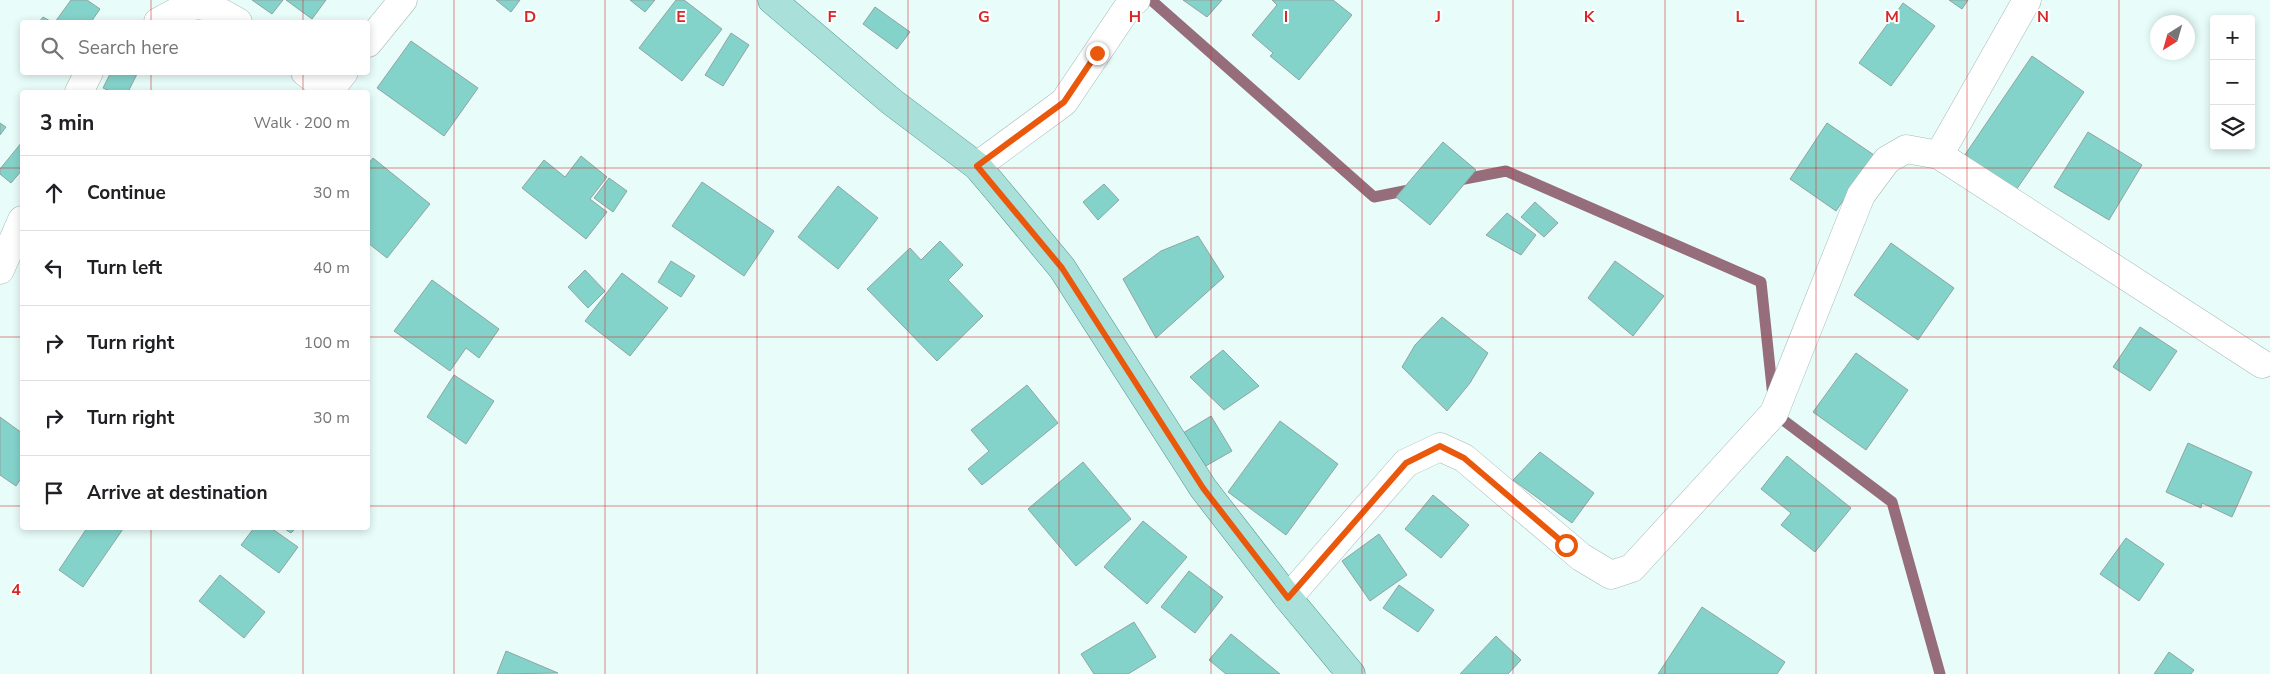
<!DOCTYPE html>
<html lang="en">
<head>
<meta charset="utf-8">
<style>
	:root { --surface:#fff; --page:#f2f2f2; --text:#202124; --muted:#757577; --line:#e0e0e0 }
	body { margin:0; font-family:"Nunito Sans",sans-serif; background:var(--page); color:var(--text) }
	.controls { position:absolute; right:15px; top:15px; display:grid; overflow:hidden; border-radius:5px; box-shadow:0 2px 8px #0003 }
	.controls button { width:45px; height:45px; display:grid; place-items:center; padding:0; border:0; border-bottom:1px solid var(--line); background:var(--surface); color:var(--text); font:25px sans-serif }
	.compass { position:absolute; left:2150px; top:15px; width:45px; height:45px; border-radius:50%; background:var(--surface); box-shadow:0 2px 8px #0003; rotate:217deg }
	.stop { position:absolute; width:15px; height:15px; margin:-11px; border:4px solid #ea580c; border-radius:50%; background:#fff }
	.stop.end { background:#ea580c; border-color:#fff; box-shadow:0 1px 5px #0008 }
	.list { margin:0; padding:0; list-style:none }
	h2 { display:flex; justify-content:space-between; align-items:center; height:65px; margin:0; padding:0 20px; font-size:21px }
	h2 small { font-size:16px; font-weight:400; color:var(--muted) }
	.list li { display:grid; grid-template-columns:32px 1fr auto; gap:15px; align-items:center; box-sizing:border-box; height:75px; padding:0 20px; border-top:1px solid var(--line) }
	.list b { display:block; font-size:19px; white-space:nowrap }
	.list em { font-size:16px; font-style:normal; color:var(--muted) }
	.icon { flex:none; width:28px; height:28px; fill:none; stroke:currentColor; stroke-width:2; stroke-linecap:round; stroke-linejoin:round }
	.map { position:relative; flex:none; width:2270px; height:674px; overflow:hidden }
	.search { position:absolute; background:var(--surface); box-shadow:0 2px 8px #0003; left:20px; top:20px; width:350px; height:55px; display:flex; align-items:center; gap:12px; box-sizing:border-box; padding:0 18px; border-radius:5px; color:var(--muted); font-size:19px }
	.panel { position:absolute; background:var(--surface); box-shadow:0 2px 8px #0003; left:20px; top:90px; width:350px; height:440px; border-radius:5px }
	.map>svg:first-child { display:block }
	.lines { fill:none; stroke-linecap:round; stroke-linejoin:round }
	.stream { stroke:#966d7a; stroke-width:11 }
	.building { fill:#84d3ca; stroke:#91a4a1 }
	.minor-casing { stroke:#a6b9b6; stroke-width:29 }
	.major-casing { stroke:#52918a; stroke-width:29 }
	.minor { stroke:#fff; stroke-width:28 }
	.major { stroke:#a9e0da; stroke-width:28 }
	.route { stroke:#ea580c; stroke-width:6 }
	.grid { fill:none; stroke:#d62828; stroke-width:1; stroke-opacity:0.55 }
	.grid-label { font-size:16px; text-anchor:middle; font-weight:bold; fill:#d62828; stroke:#fff; stroke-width:4; stroke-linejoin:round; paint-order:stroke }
</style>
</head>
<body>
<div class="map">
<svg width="2270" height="674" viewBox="0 0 2270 674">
	<rect width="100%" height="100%" fill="#e8fdfa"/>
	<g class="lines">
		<g class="stream">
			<polyline points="1151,0 1374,197 1414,189"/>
			<polyline points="1454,181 1506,171 1761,282 1773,397"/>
			<polyline points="1774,413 1892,502 1940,674"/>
		</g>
	</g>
	<g class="building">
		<polygon points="71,0 87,0 100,9 91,22 55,22"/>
		<polygon points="252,0 283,0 272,14"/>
		<polygon points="286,0 326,0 312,19"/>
		<polygon points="496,0 520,0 511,12"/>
		<polygon points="630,0 655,0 645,12"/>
		<polygon points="676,0 684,0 722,29 682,81 639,48"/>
		<polygon points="1183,0 1222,0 1207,17"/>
		<polygon points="1272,0 1333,0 1352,15 1299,80 1270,56 1273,53 1252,35 1277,5"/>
		<polygon points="1949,0 1968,0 1962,9"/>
		<polygon points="1903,3 1935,26 1891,86 1859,63"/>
		<polygon points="875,7 910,32 897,49 863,24"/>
		<polygon points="43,17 52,22 39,22"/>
		<polygon points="731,33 749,45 723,86 705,75"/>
		<polygon points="411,41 478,88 444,136 377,88"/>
		<polygon points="2032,56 2084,92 2007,203 1956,168"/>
		<polygon points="111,72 137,74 128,92 112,92 103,88"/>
		<polygon points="0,123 6,127 0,135"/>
		<polygon points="1827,123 1874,155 1836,211 1790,179"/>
		<polygon points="2088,132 2142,165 2109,220 2054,187"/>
		<polygon points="22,142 22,170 11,183 0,174 0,169"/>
		<polygon points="1443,142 1476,170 1430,225 1396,197"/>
		<polygon points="581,156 607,177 590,199 607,212 586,239 522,188 544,160 565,177"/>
		<polygon points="373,158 430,204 387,258 368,243 368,164"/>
		<polygon points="609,178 627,191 613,212 594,198"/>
		<polygon points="702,182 774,231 744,276 672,226"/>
		<polygon points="1104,184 1119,200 1098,220 1083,202"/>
		<polygon points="838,186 878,218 838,269 798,237"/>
		<polygon points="1535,202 1558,223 1544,237 1521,217"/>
		<polygon points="1507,213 1536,235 1521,255 1486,235"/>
		<polygon points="1198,236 1224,277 1156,338 1123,279 1161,251"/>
		<polygon points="940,241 963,265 948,280 983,316 937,361 867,289 910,248 921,260"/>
		<polygon points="1891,243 1954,288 1918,340 1854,295"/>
		<polygon points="671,261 695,276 681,297 658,282"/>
		<polygon points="1615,261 1664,296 1633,336 1588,298"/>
		<polygon points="585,270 605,291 588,308 568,287"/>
		<polygon points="622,273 668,308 630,356 585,321"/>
		<polygon points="432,280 499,329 479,358 466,348 450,371 394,331"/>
		<polygon points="1442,317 1488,353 1470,383 1447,411 1402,367 1415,345"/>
		<polygon points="2140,327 2177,351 2150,391 2113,367"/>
		<polygon points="1223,350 1259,386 1224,410 1190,377"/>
		<polygon points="1856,353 1908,390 1866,450 1813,412"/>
		<polygon points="454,375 494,401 466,444 427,417"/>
		<polygon points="1027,385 1058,423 982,485 968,469 989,451 971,430"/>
		<polygon points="1211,416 1232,451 1204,467 1183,433"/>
		<polygon points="0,417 22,433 22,477 16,486 0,475"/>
		<polygon points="1280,421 1338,464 1286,535 1228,492"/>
		<polygon points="2188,443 2252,472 2232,517 2202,503 2201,508 2166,492"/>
		<polygon points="1540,452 1594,493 1572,523 1513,480"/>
		<polygon points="1787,456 1851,508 1815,552 1781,525 1791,513 1761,489"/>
		<polygon points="1083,462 1131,519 1076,566 1028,509"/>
		<polygon points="1433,495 1469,525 1441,558 1405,529"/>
		<polygon points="1143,521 1187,557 1147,604 1104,567"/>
		<polygon points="87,528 123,529 83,587 59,570"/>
		<polygon points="254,528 271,528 298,547 279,573 241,545"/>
		<polygon points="283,528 296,528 291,533"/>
		<polygon points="1379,534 1407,575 1370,601 1342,561"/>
		<polygon points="2126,538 2164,564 2139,601 2100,574"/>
		<polygon points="1189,571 1223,597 1195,633 1161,607"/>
		<polygon points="220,575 265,612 244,638 199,601"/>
		<polygon points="1399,585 1434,610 1418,632 1383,608"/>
		<polygon points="1702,607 1785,662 1777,674 1658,674"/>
		<polygon points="1134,622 1156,657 1128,674 1094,674 1081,654"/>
		<polygon points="1231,634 1280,674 1226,674 1209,660"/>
		<polygon points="1496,636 1521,660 1508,674 1460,674"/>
		<polygon points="506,651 558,673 497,674"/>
		<polygon points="2169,652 2194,670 2191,674 2154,674"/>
	</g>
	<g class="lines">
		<defs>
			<g id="minor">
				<path d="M 158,22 C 197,0 200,0 238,22"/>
				<polyline points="368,43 403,0"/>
				<polyline points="305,72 329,91 344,72"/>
				<polyline points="79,92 89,72"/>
				<polyline points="1939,155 2027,0"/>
				<polyline points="977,166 1064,102 1130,4 1136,0"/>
				<polyline points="0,270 22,220"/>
				<polyline points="1288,598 1406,463 1440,447 1464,458 1581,557 1611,575 1632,568 1774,413 1861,195 1887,160 1906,149 1939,155 2262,364"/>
			</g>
			<polyline id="major" points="772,0 892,102 977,166 999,192 1062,268 1203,488 1288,598 1351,674"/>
		</defs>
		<use href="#minor" class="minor-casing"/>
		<use href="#major" class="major-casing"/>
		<use href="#minor" class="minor"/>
		<use href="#major" class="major"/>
	</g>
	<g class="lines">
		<polyline class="route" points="1097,53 1064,102 977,166 1062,268 1203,488 1288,598 1406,463 1440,446 1464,458 1566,545"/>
	</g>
	<path class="grid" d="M 151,0 L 151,22M 303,0 L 303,22M 454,0 L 454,674M 605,0 L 605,674M 757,0 L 757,674M 908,0 L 908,674M 1059,0 L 1059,674M 1211,0 L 1211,674M 1362,0 L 1362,674M 1513,0 L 1513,674M 1665,0 L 1665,674M 1816,0 L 1816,674M 1967,0 L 1967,674M 2119,0 L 2119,674M 151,72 L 151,92M 303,72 L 303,92M 0,168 L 22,168M 368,168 L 2270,168M 0,337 L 22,337M 368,337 L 2270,337M 0,506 L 22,506M 368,506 L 2270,506M 151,528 L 151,674M 303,528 L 303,674"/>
	<g class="grid-label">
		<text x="530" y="22">D</text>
		<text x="681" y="22">E</text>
		<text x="832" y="22">F</text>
		<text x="984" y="22">G</text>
		<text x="1135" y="22">H</text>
		<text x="1286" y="22">I</text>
		<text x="1438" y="22">J</text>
		<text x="1589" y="22">K</text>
		<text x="1740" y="22">L</text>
		<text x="1892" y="22">M</text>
		<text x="2043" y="22">N</text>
		<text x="16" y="595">4</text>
	</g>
</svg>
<div class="controls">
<button>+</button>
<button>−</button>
<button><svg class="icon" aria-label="layers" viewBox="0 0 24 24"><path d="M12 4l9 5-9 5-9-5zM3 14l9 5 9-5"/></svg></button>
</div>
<svg class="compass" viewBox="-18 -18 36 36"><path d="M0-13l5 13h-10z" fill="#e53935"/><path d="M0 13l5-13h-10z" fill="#757577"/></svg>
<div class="stop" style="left:1566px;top:545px"></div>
<div class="stop end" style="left:1097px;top:53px"></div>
<div class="search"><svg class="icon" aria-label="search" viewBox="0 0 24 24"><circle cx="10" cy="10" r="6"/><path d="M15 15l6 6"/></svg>Search here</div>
<section class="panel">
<h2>3 min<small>Walk · 200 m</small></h2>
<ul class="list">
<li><svg class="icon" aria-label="ahead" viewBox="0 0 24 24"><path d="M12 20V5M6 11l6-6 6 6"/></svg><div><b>Continue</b></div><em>30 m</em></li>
<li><svg class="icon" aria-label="left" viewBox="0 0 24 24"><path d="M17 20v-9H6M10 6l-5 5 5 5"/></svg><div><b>Turn left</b></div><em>40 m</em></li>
<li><svg class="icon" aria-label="right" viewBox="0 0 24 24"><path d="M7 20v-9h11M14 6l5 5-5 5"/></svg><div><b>Turn right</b></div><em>100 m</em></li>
<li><svg class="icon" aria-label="right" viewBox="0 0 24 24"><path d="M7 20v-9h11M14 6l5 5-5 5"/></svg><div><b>Turn right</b></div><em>30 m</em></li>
<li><svg class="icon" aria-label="arrive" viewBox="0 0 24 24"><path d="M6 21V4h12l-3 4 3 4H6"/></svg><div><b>Arrive at destination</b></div></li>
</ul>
</section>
</div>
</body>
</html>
